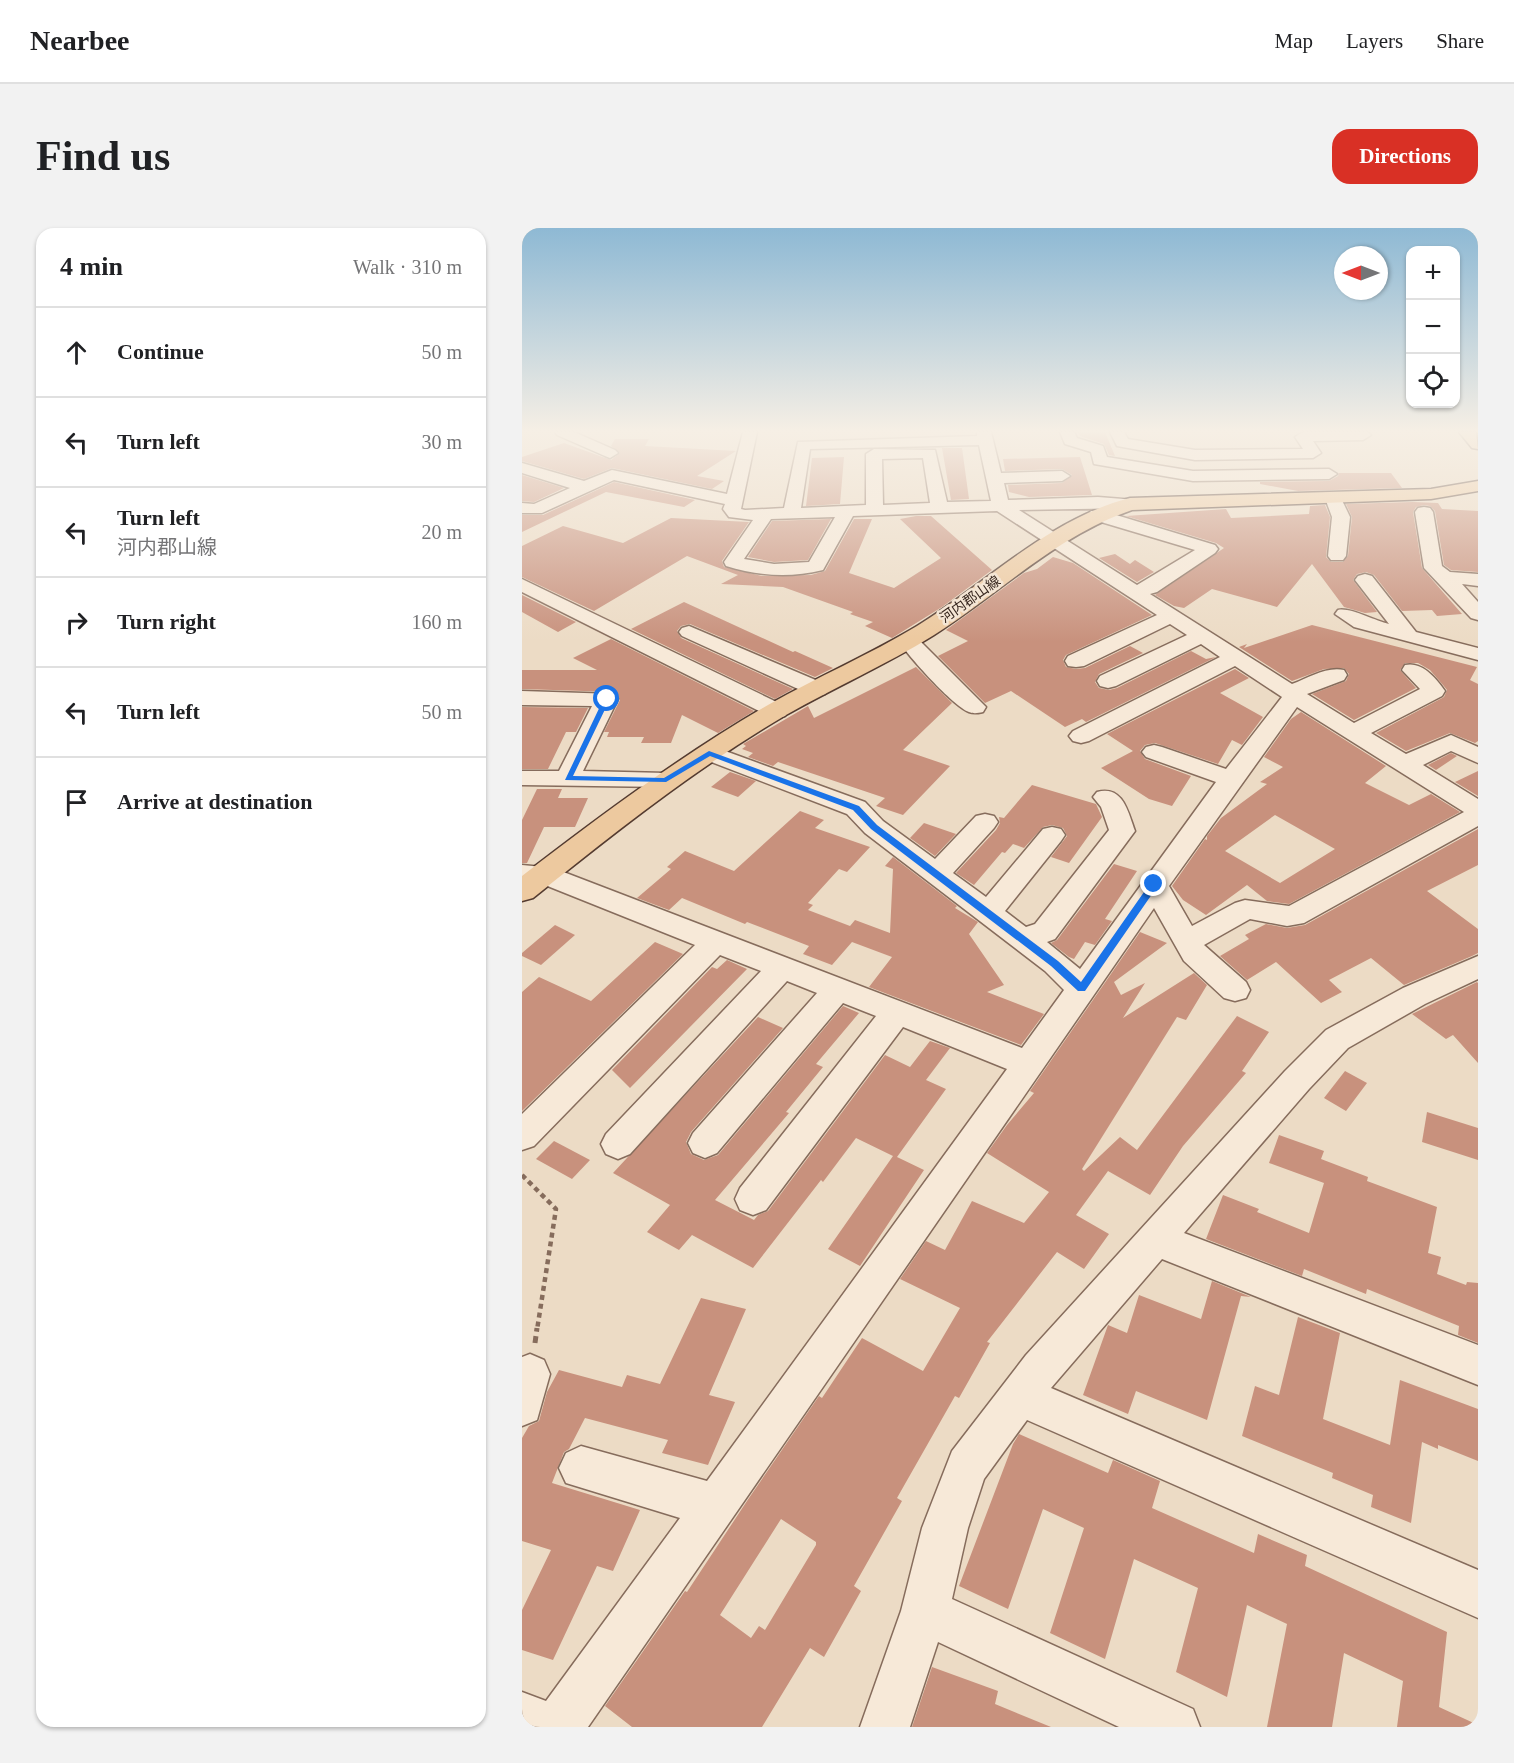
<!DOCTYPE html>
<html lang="en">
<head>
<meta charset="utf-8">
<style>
	:root { --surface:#fff; --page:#f2f2f2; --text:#202124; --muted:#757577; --line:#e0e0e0; --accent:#d93025 }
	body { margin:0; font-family:"Times New Roman","Noto Sans JP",serif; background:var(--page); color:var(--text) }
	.controls { position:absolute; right:18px; top:18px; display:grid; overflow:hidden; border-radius:12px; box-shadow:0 2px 4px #0004 }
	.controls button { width:54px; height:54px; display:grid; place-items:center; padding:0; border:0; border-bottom:2px solid var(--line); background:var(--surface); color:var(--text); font:30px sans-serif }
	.compass { position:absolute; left:812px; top:18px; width:54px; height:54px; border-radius:50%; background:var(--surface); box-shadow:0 2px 4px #0004; rotate:270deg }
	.stop { position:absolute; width:18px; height:18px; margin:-14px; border:4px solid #1a73e8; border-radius:50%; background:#fff }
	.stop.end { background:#1a73e8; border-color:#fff; box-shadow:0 2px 6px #0008 }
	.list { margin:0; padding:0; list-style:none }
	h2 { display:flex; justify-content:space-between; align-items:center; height:78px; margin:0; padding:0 24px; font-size:26px }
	h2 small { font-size:20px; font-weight:400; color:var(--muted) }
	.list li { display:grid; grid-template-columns:39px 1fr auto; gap:18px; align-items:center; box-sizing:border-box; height:90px; padding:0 24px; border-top:2px solid var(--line) }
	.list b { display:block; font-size:22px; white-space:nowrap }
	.list p { margin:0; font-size:20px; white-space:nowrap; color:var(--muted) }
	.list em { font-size:20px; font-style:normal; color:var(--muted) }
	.icon { flex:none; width:33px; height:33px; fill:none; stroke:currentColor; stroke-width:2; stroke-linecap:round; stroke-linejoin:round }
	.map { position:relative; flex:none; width:956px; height:1499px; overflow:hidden; border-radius:18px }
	header { display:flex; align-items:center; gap:36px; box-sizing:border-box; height:84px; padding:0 30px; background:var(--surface); border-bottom:2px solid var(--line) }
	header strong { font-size:28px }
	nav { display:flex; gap:33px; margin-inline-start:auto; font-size:21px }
	.intro { display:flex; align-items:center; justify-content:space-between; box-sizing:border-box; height:144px; padding:0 36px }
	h1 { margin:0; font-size:42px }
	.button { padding:15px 27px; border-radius:18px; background:var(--accent); color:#fff; font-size:21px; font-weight:700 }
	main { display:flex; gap:36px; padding:0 36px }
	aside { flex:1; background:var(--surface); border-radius:18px; box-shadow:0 2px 4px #0004 }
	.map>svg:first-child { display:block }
	.building { fill:#c8917d; fill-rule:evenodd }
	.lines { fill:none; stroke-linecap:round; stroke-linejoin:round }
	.minor-casing { stroke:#866c5c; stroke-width:3 }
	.major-casing { stroke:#543b30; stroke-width:3 }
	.path-far1 { stroke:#866c5c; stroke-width:4.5; stroke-dasharray:5 4; stroke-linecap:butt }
	.path { stroke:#866c5c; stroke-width:5; stroke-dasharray:7 4.5; stroke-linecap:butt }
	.minor { fill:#f7e9d8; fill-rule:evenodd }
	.major { fill:#edc99f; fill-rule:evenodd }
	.route { fill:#1a73e8 }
	.labels { text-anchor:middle; stroke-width:5; stroke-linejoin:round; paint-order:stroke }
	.far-street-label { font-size:14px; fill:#37271f; stroke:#f4e6d5 }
</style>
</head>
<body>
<header>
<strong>Nearbee</strong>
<nav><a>Map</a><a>Layers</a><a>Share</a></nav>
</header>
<div class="intro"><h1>Find us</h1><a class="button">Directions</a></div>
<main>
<aside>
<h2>4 min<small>Walk · 310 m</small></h2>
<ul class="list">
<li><svg class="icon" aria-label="ahead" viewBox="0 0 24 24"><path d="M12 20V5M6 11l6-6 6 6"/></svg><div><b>Continue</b></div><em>50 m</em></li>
<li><svg class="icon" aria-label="left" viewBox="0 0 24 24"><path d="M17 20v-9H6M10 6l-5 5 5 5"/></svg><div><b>Turn left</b></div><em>30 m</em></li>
<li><svg class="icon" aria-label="left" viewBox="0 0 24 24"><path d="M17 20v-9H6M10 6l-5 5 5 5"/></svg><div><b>Turn left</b><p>河内郡山線</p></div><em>20 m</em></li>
<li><svg class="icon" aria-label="right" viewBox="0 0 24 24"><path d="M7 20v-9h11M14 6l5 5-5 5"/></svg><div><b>Turn right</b></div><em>160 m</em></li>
<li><svg class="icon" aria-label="left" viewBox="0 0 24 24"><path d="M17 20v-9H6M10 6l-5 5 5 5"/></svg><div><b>Turn left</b></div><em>50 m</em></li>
<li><svg class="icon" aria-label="arrive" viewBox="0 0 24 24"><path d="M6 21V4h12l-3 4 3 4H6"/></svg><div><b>Arrive at destination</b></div></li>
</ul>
</aside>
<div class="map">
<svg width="956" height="1499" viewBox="0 0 956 1499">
	<rect width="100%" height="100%" fill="#ecdbc5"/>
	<g class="building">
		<polygon points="556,204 583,204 593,228 587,227 582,216 558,208"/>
		<polygon points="93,211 127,211 123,218 214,223 175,248 202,253 190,261 90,240 62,251 0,233 0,229 42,215 89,232 98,225 89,218"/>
		<polygon points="420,220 440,220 447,271 429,272"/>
		<polygon points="322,229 318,276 284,278 290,230"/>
		<polygon points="558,229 570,267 507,269 487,264 486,257 540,255 550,247 540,241 483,243 481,231"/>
		<polygon points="817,245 869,245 880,260 776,263 738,256 738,254 807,253 816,248"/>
		<polygon points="0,247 42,260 12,274 0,273"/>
		<polygon points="92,254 173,272 162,279 84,264 0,304 0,287 21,287"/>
		<polygon points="891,274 916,275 920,281 956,283 956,344 929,342 922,337 913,283 908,278 902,277 894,279 891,284 900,340 940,386 915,388 910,382 880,383 852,347 844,344 835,346 831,352 855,384 843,385 822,379 790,336 755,379 690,361 662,380 652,378 633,367 702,320 694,315 604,288 704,281 709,290 787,286 788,278 803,277 808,289 804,329 809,334 821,334 826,328 830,289 824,276"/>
		<polygon points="394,288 409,288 470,342 420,379 370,410 343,398 351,394 328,386 331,384 261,359 199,356 216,347 165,328 72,383 0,349 0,318 41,298 101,315 149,290 227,294 200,333 202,339 240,348 289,347 303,343 332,291 350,291 327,345 372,360 419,330 378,291"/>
		<polygon points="309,291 286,332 252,334 226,329 250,293"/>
		<polygon points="593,326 608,336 613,332 632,344 615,354 577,330"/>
		<polygon points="531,329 551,335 630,387 544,427 541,432 544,439 554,441 563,440 608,418 621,425 577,446 573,454 577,460 587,462 595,460 669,423 684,431 694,429 564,494 560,491 543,499 489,463 463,475 416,428 446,413 424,402 502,345 515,341"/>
		<polygon points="0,367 54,394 36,404 0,384"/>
		<polygon points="162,374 271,424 273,423 311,440 293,449 168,396 159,398 155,403 159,410 271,461 253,471 109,401"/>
		<polygon points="790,397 955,439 948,452 956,456 956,513 953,515 928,505 884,523 854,505 922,469 925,462 921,457 908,442 896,435 883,435 878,442 894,460 832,492 790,466 824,453 827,446 822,440 802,441 770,453 717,419 725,416 722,420"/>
		<polygon points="89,411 232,483 196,505 160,487 149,515 119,515 122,509 85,509 87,504 82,504 98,472 93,464 0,461 0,442 75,442 51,430"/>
		<polygon points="394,439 430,475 381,522 428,538 381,587 354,578 363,570 256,534 251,538 226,529 231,525 220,521 224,518 221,516 286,478 292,490"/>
		<polygon points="713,441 727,450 698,465 741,489 720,517 710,512 696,536 633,515 623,517 618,523 623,531 669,548 650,578 627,571 579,540 611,523 585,506"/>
		<polygon points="0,479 66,480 54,504 44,504 26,541 0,541"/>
		<path d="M 779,484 L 864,538 L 843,555 L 887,577 L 909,566 L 938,584 L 767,676 L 745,673 L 725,657 L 684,687 L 661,672 L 650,658 L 683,611 L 685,612 L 685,608 L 699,590 L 745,556 L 738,554 L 761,539 L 742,529 L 769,491 ZM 753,587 L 813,621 L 758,655 L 703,623 Z"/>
		<polygon points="929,525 935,528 914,542 906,537"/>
		<polygon points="956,543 956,568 933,554"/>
		<polygon points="208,544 234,553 216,569 189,559"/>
		<polygon points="510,557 574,576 580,589 547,635 529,629 545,608 541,600 530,597 521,599 502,620 491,616 483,625 480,624 452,657 434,645 474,602 478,595 477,589 482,590"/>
		<polygon points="15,561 40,561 36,570 66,570 53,599 22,599 5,635 0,635 0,592"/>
		<polygon points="278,583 302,592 293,600 348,619 325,644 317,641 286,675 291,677 286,682 328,698 333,692 368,705 371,641 363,638 371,629 435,678 433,680 456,694 447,706 482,757 465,764 522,786 499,817 347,759 370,729 330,714 310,737 281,726 287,718 225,694 223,696 160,670 147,682 115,670 149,641 145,639 163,623 212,643"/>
		<polygon points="402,595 434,606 413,628 388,610"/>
		<polygon points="956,601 956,637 905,663 956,701 956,725 950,728 882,757 849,730 807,752 820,764 799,775 754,734 725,752 698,728 727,711 723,707 744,696 765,700 783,697"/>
		<polygon points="592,636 615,643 583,691 590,693 573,717 563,714 552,731 547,729 529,715 535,712"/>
		<polygon points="33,697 53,707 19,737 0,728 0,725"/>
		<path d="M 618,704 L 645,715 L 592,754 L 599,767 L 623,755 L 601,790 L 672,745 L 685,757 L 664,792 L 655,789 L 560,941 L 562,943 L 598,909 L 615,922 L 715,788 L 747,804 L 720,843 L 724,845 L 661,918 L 628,967 L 586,943 L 554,987 L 587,1006 L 562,1041 L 535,1024 L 465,1114 L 468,1115 L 437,1170 L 433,1168 L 375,1270 L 380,1273 L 332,1358 L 339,1363 L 302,1429 L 288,1420 L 240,1499 L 110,1499 L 83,1478 L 163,1363 L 165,1364 L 227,1270 L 297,1168 L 300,1170 L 340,1110 L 401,1143 L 438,1080 L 378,1051 L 404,1013 L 423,1022 L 450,973 L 502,995 L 527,964 L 465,925 L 485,897 L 512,865 L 508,863 ZM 259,1291 L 294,1314 L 294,1317 L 243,1402 L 237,1398 L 229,1410 L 198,1387 Z"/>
		<polygon points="133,714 161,726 0,883 0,764 17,749 69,773"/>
		<polygon points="205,732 225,741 108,860 90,842 190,739 195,741"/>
		<polygon points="955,754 956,755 956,835 931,807 924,811 890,786"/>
		<polygon points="321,778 337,785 294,836 301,839 264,884 267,885 193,972 232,992 236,987 246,983 363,827 388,839 408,813 428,820 404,852 424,861 375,929 402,942 338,1038 306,1021 371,928 334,910 301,954 299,952 231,1040 170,1007 157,1022 125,1004 148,977 91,945 236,789 261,800 169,904 164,914 169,926 182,932 196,927"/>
		<polygon points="823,843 845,855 824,883 802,870"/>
		<polygon points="905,884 956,900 956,932 900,914"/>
		<polygon points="757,907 802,923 799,931 846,949 845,953 915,979 906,1025 919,1029 915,1046 944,1057 945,1054 956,1055 956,1115 936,1107 937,1098 845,1061 844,1066 782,1041 780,1048 684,1011 701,967 737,981 735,984 787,1005 802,955 747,935"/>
		<polygon points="32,913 68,932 50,951 14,931"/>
		<polygon points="690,1053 729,1069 719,1068 685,1192 614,1163 606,1186 561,1167 586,1097 605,1105 617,1067 679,1091"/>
		<polygon points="179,1070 224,1081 187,1167 213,1174 186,1237 140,1225 146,1212 63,1190 47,1221 42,1224 30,1255 118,1282 91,1343 75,1338 31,1432 0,1422 0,1382 29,1322 0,1313 0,1210 7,1198 17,1193 25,1164 37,1142 100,1159 105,1147 138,1156"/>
		<polygon points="776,1089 818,1105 801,1191 868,1217 878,1152 956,1181 956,1233 916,1217 916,1221 900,1214 889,1295 849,1279 851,1267 810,1250 811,1245 720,1208 733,1158 757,1167"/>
		<polygon points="497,1206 586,1245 591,1232 638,1253 630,1280 732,1325 736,1306 785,1327 783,1338 925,1404 917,1479 956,1497 956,1499 875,1499 881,1453 822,1425 810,1499 745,1499 765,1396 725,1377 705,1469 654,1444 676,1360 612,1331 583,1431 528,1405 562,1300 521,1281 486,1381 437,1358 491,1216"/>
		<polygon points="410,1439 476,1463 473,1476 529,1499 390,1499"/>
	</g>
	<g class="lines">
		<defs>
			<g id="minor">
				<polygon points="33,204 52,204 93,222 96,225 88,230 83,228 35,207"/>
				<path d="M 221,204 L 235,204 L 219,281 L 223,282 L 262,280 L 276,214 L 455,208 L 455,204 L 469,204 L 479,245 L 540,243 L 548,248 L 540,253 L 482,255 L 486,272 L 576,269 L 614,272 L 616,276 L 614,280 L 497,282 L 615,357 L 673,322 L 569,291 L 566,287 L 569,283 L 581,283 L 693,317 L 696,321 L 693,325 L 635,364 L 628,366 L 770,456 C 786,450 805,438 822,442 L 825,447 L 822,452 L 785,466 L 832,495 L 898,461 L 880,442 L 883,437 C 900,433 914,450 923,463 L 920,468 L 849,505 L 884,526 L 929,507 L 956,519 L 956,535 L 929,523 L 901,537 L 956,571 L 956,598 L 782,695 L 765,698 L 728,691 L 682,717 L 724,754 L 728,762 L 724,770 L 713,773 L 702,770 L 662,733 L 632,680 L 66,1499 L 0,1499 L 0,1464 L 24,1473 L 158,1290 L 44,1255 L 37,1240 L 44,1225 L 59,1218 L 185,1253 L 485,841 L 381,799 L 244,982 L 231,987 L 218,982 L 213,971 L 218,960 L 354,788 L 321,775 L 195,925 L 183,930 L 171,925 L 166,915 L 171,905 L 295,765 L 265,753 L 108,926 L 96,931 L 84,926 L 79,916 L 84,906 L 239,743 L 198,727 L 12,918 L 0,922 L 0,886 L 173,717 L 18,655 L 0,655 L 0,637 L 31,640 L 500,820 L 542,762 L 523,743 L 343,605 L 325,586 L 179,530 L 175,525 L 179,520 L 187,518 L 195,520 L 343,574 L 361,593 L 413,631 L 454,588 L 463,586 L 472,588 L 476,594 L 472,600 L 431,645 L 464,669 L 521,601 L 530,599 L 539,601 L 543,607 L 539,613 L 483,683 L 504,699 L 513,696 L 587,602 L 579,579 L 571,569 L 575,564 C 601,557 606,584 613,603 L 533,711 L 525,714 L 558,741 L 694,554 L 624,529 L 620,524 L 624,519 L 632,517 L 640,519 L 704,541 L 760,469 L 713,438 L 567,513 L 559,515 L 551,513 L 547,508 L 551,503 L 698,429 L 679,416 L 594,458 L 586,460 L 578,458 L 575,453 L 578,448 L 665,407 L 648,396 L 562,438 L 554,439 L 546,438 L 543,433 L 546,428 L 635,387 L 475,283 L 331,288 L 301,342 C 268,350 236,348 204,338 L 202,334 L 231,292 L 207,289 L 201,281 L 203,276 L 92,252 L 20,285 L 0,285 L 0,275 L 12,276 L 48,260 L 0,245 L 0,235 L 62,253 L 90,242 L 205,266 ZM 457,217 L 469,273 L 425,274 L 413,222 L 352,221 L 344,226 L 344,277 L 279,280 L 288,221 ZM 401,230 L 408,275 L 361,277 L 360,231 ZM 313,289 L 287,334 L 252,336 L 222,331 L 249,291 ZM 775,479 L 942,584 L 767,678 L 723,672 L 713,675 L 670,698 L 647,658 Z"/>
				<polygon points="538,204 552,204 555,210 581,218 585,229 671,243 807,241 815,246 807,251 671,253 572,236 569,224 543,216"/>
				<polygon points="588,204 602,204 606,211 673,222 781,221 773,209 781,204 846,204 849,207 841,212 791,213 799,225 791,230 673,232 595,218"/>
				<polygon points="811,265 817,266 828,289 824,328 821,332 809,332 806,328 810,289 803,270"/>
				<polygon points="902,279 908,280 911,284 920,338 928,344 956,346 956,358 940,356 956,374 956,392 949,390 902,340 893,284 896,280"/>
				<path d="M 843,346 L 850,348 L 894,404 L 956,420 L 956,432 L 832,399 L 813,386 L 816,382 C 828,379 853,393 867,396 L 833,352 L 836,348 Z"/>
				<polygon points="0,351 263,478 266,483 263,488 255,490 247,488 0,364"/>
				<polygon points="167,398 303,456 306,461 303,466 295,468 287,466 160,408 157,404 160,400"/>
				<path d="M 386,406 L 393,408 L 464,479 L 461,484 C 456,485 452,486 447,484 C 431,478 386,428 376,412 L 379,408 Z"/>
				<polygon points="0,463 93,466 96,471 61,543 144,545 153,547 156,552 153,557 144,559 0,557 0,543 37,543 70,478 0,477"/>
				<polygon points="956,728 956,751 903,776 826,820 787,861 662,1005 956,1117 956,1157 640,1031 529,1160 956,1342 956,1390 505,1192 462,1251 446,1300 430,1371 671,1481 678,1499 597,1499 416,1414 388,1499 338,1499 379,1383 400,1300 430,1223 504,1127 763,843 804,802 881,760"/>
				<polygon points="8,1126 22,1132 28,1146 15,1192 0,1198 0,1129"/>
			</g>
			<g id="major">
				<polygon points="937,204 954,204 956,221 950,220"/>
				<path d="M 956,253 L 956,263 L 909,271 L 610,282 C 534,308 478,365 412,407 C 364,437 313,459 264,487 C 174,540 92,605 11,670 L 0,673 L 0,648 C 79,587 160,527 246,477 C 295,449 347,427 395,398 C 465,355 526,291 608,270 L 909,261 Z"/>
			</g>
		</defs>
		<use href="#minor" class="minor-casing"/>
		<use href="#major" class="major-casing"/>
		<polyline class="path-far1" points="0,947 34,981 15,1102"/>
		<polyline class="path" points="13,1115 15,1100"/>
		<use href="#minor" class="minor"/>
		<use href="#major" class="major"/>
	</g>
	<linearGradient id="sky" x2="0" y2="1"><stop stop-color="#8eb9d4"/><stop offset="0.49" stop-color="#f6efe5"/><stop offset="1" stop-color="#f6efe5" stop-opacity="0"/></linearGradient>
	<rect width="956" height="414" fill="url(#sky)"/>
	<polygon class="route" points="82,470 88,471 51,548 142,550 187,523 337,578 355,597 536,733 559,754 629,654 637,656 563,763 556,763 529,738 349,601 331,582 188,528 144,554 43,552"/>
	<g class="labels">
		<g class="far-street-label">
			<text transform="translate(448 371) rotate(-35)" y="5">河内郡山線</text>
		</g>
	</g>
</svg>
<div class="controls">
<button>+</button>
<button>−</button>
<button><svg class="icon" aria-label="locate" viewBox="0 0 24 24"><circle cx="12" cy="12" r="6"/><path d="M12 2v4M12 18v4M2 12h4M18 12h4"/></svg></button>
</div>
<svg class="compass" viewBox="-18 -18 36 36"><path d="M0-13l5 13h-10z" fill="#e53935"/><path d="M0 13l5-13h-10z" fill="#757577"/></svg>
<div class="stop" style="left:85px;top:471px"></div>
<div class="stop end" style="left:632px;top:656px"></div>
</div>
</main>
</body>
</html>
